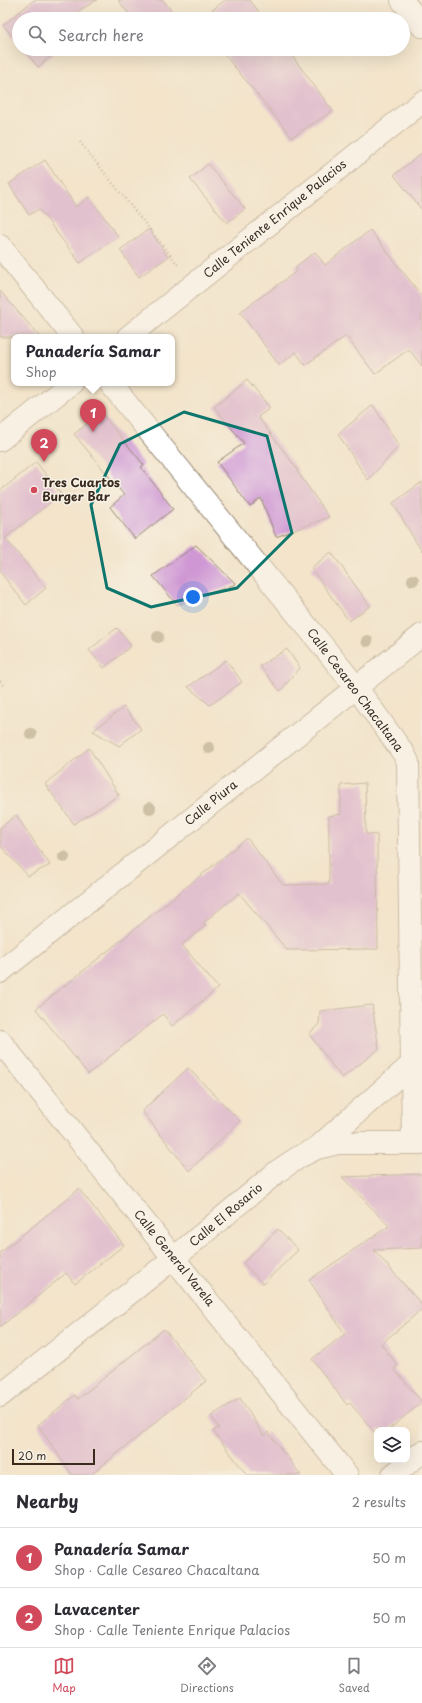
<!DOCTYPE html>
<html lang="en">
<head>
<meta charset="utf-8">
<style>
	:root { --surface:#fff; --page:#f7f7f7; --text:#2b2b33; --muted:#7c7c81; --line:#e1e1e2; --accent:#d1495b }
	body { margin:0; font-family:"Playpen Sans",sans-serif; background:var(--page); color:var(--text) }
	.controls { position:absolute; right:12px; bottom:12px; display:grid; overflow:hidden; border-radius:8px; box-shadow:0 4px 16px #0002 }
	.controls button { width:36px; height:36px; display:grid; place-items:center; padding:0; border:0; border-bottom:1px solid var(--line); background:var(--surface); color:var(--text); font:20px sans-serif }
	.scale { position:absolute; left:12px; bottom:10px; width:83px; box-sizing:border-box; padding-left:4px; border:2px solid #3b2a1e; border-top:0; font-size:11px; line-height:14px; white-space:nowrap; color:#3b2a1e; -webkit-text-stroke:3px #f7f3e8; paint-order:stroke }
	.you { position:absolute; left:193px; top:597px; width:14px; height:14px; margin:-10px; border:3px solid #fff; border-radius:50%; background:#1a73e8; box-shadow:0 0 0 6px #1a73e833 }
	.badge { display:grid; place-items:center; width:26px; height:26px; border-radius:50%; background:var(--accent); color:#fff; font-size:13px; font-weight:700 }
	.pin { position:absolute; translate:-50% -33px; filter:drop-shadow(0 1px 2px #0008) }
	.pin::after { content:''; position:absolute; top:21px; width:14px; height:12px; background:inherit; clip-path:polygon(0 0,100% 0,50% 100%) }
	.popup { position:absolute; left:11px; top:334px; width:164px; height:52px; box-sizing:border-box; display:grid; place-content:center; border-radius:8px; background:var(--surface); filter:drop-shadow(0 1px 3px #0005); font-size:13px; white-space:nowrap; color:var(--muted) }
	.popup b { font-size:15px; color:var(--text) }
	.popup::after { content:''; position:absolute; left:50%; top:100%; margin-left:-8px; border:8px solid transparent; border-top-color:var(--surface) }
	.list { margin:0; padding:0; list-style:none }
	h2 { display:flex; justify-content:space-between; align-items:center; height:52px; margin:0; padding:0 16px; font-size:17px }
	h2 small { font-size:13px; font-weight:400; color:var(--muted) }
	.list li { display:grid; grid-template-columns:26px 1fr auto; gap:12px; align-items:center; box-sizing:border-box; height:60px; padding:0 16px; border-top:1px solid var(--line) }
	.list b { display:block; font-size:15px; white-space:nowrap }
	.list p { margin:0; font-size:13px; white-space:nowrap; color:var(--muted) }
	.list em { font-size:13px; font-style:normal; color:var(--muted) }
	.icon { flex:none; width:22px; height:22px; fill:none; stroke:currentColor; stroke-width:2; stroke-linecap:round; stroke-linejoin:round }
	.map { position:relative; flex:none; width:422px; height:1475px; overflow:hidden }
	.search { position:absolute; background:var(--surface); box-shadow:0 4px 16px #0002; left:12px; right:12px; top:12px; height:44px; display:flex; align-items:center; gap:10px; box-sizing:border-box; padding:0 14px; border-radius:22px; color:var(--muted); font-size:15px }
	.sheet { height:172px; background:var(--surface) }
	nav { display:flex; justify-content:space-around; align-items:center; box-sizing:border-box; height:56px; border-top:1px solid var(--line); background:var(--surface); font-size:11px; color:var(--muted) }
	nav a { display:grid; justify-items:center; gap:2px }
	nav .on { color:var(--accent) }
	.map>svg:first-child { display:block }
	.building { fill:#cf98d4 }
	.lines { fill:none; stroke-linecap:round; stroke-linejoin:round }
	.street-casing { stroke:#978774; stroke-width:24 }
	.path { stroke:#978774; stroke-width:2.5; stroke-dasharray:1 3; stroke-linecap:butt }
	.street { stroke:#fff; stroke-width:22 }
	.tree { fill:#9f9677 }
	.marked { fill:none; stroke:#0f766e; stroke-width:3; stroke-linejoin:round }
	.poi-dot { fill:#d1495b; stroke:#f7f3e8; stroke-width:1.5 }
	.labels { text-anchor:middle; stroke-width:3; stroke-linejoin:round; paint-order:stroke }
	.street-label { font-size:12px; fill:#3b2a1e; stroke:#f7f3e8 }
	.poi-label { font-size:12px; font-weight:bold; fill:#3b2a1e; stroke:#f7f3e8; text-anchor:start }
</style>
</head>
<body>
<div class="map">
<svg width="422" height="1475" viewBox="0 0 422 1475">
	<rect width="100%" height="100%" fill="#f7f3e8"/>
	<filter id="ink" filterUnits="userSpaceOnUse"><feTurbulence type="fractalNoise" baseFrequency=".025" numOctaves="2"/><feDisplacementMap in="SourceGraphic" scale="8" xChannelSelector="R" yChannelSelector="G"/><feConvolveMatrix kernelMatrix="1 2 1 2 8 2 1 2 1" color-interpolation-filters="sRGB"/></filter>
	<filter id="wash" filterUnits="userSpaceOnUse"><feTurbulence type="fractalNoise" baseFrequency=".012" numOctaves="4" result="noise"/><feDisplacementMap in="SourceGraphic" scale="16" xChannelSelector="R" yChannelSelector="G"/><feGaussianBlur stdDeviation="0.9" result="paint"/><feColorMatrix in="noise" values="0 0 0 0 0 0 0 0 0 0 0 0 0 0 0 0 0 1.4 0 .05"/><feComposite in="paint" operator="in"/></filter>
	<g filter="url(#wash)">
		<rect width="100%" height="100%" fill="#f3e4cb"/>
		<g id="blocks">
			<g class="building">
				<polygon points="34,0 97,0 65,19 19,19 19,44 3,25"/>
				<polygon points="118,0 163,0 178,19 133,19"/>
				<polygon points="225,0 250,0 264,19 201,19"/>
				<polygon points="23,49 60,49 38,67"/>
				<polygon points="220,49 287,49 333,111 292,137"/>
				<polygon points="422,153 422,210 394,175"/>
				<polygon points="45,160 76,207 89,197 118,236 80,263 39,209 29,215 9,184"/>
				<polygon points="208,164 245,209 227,223 190,179"/>
				<polygon points="149,229 168,257 139,277 120,250"/>
				<polygon points="370,230 422,296 422,366 409,349 375,374 346,336 305,365 296,352 279,365 240,312 297,271 295,267 315,252 325,265"/>
				<polygon points="0,291 40,337 0,337"/>
				<polygon points="247,380 270,408 258,417 298,470 297,471 329,517 276,537 261,498 250,507 217,462 244,443 214,407"/>
				<polygon points="373,405 399,446 368,480 338,434"/>
				<polygon points="101,413 144,465 141,467 173,509 135,539 110,507 124,495 74,434"/>
				<polygon points="36,462 61,494 5,538 46,588 26,605 0,572 0,491"/>
				<polygon points="422,482 422,552 393,503"/>
				<polygon points="196,545 236,584 177,605 153,576"/>
				<polygon points="331,552 370,606 349,621 311,568"/>
				<polygon points="117,628 131,646 104,668 89,650"/>
				<polygon points="287,649 300,668 280,691 260,666"/>
				<polygon points="226,660 242,682 210,705 188,687"/>
				<polygon points="124,707 141,729 119,746 93,731"/>
				<polygon points="89,748 119,795 74,824 45,784"/>
				<polygon points="365,783 366,834 377,835 378,949 287,950 239,893 203,923 206,925 182,945 218,988 172,1026 163,1014 88,1074 36,1009 247,838 283,885 329,884 329,816 341,814 341,785"/>
				<polygon points="16,815 50,865 28,876 0,845 0,828"/>
				<polygon points="372,1005 379,1049 342,1078 309,1034 319,1024 320,1011"/>
				<polygon points="188,1068 240,1121 189,1171 142,1111"/>
				<polygon points="422,1174 422,1248 374,1250 422,1305 422,1309 381,1344 398,1366 394,1369 422,1402 388,1430 377,1430 377,1435 350,1403 347,1405 312,1359 345,1334 309,1280 389,1226 342,1177"/>
				<polygon points="79,1189 124,1245 75,1284 66,1273 0,1327 0,1253"/>
				<polygon points="278,1229 298,1250 263,1284 243,1263"/>
				<polygon points="164,1329 206,1381 91,1475 72,1475 38,1425 75,1395 78,1399"/>
				<polygon points="240,1398 264,1436 268,1432 301,1475 247,1475 213,1431 219,1428 211,1416"/>
			</g>
		</g>
	</g>
	<g filter="url(#ink)">
		<use href="#blocks" fill-opacity="0" stroke="#978774" stroke-width="1"/>
		<g class="lines">
			<defs>
				<g id="street">
					<polyline points="402,0 422,26"/>
					<polyline points="0,246 73,337"/>
					<polyline points="128,337 422,102"/>
					<polyline points="110,383 356,687 404,754 408,762 413,1143"/>
					<polyline points="0,440 71,383"/>
					<polyline points="0,972 422,635"/>
					<polyline points="0,1041 347,1475"/>
					<polyline points="318,1147 412,1064"/>
					<polyline points="0,1396 174,1258 278,1171 299,1157 317,1148 338,1143 422,1143"/>
					<polyline points="393,1475 422,1452"/>
				</g>
			</defs>
			<use href="#street" class="street-casing"/>
			<g class="path">
				<polyline points="80,142 178,265"/>
				<polyline points="0,681 3,685"/>
			</g>
			<use href="#street" class="street"/>
		</g>
		<g class="tree">
			<circle cx="413" cy="580" r="6"/>
			<circle cx="158" cy="637" r="6"/>
			<circle cx="367" cy="641" r="6"/>
			<circle cx="31" cy="734" r="6"/>
			<circle cx="209" cy="748" r="6"/>
			<circle cx="150" cy="808" r="6"/>
			<circle cx="64" cy="857" r="6"/>
		</g>
	</g>
	<path d="M0 0H422V1475H0ZM 184,412 L 267,436 L 292,533 L 237,588 L 151,607 L 107,588 L 91,505 L 120,444 Z" fill="#f3e4cb" fill-opacity=".55" fill-rule="evenodd"/>
	<path class="marked" d="M 184,412 L 267,436 L 292,533 L 237,588 L 151,607 L 107,588 L 91,505 L 120,444 Z"/>
	<circle class="poi-dot" cx="34" cy="490" r="4"/>
	<g class="labels">
		<g class="street-label">
			<text transform="translate(275 219) rotate(-39)" y="4">Calle Teniente Enrique Palacios</text>
			<text transform="translate(355 690) rotate(53)" y="4">Calle Cesareo Chacaltana</text>
			<text transform="translate(211 803) rotate(-39)" y="4">Calle Piura</text>
			<text transform="translate(226 1215) rotate(-40)" y="4">Calle El Rosario</text>
			<text transform="translate(174 1258) rotate(51)" y="4">Calle General Varela</text>
		</g>
		<g class="poi-label">
			<text x="42" y="487">Tres Cuartos<tspan x="42" dy="14">Burger Bar</tspan></text>
		</g>
	</g>
</svg>
<div class="controls">
<button><svg class="icon" aria-label="layers" viewBox="0 0 24 24"><path d="M12 4l9 5-9 5-9-5zM3 14l9 5 9-5"/></svg></button>
</div>
<div class="scale">20 m</div>
<div class="you"></div>
<div class="pin badge" style="left:93px;top:432px">1</div>
<div class="popup"><b>Panadería Samar</b>Shop</div>
<div class="pin badge" style="left:44px;top:462px">2</div>
<div class="search"><svg class="icon" aria-label="search" viewBox="0 0 24 24"><circle cx="10" cy="10" r="6"/><path d="M15 15l6 6"/></svg>Search here</div>
</div>
<section class="sheet">
<h2>Nearby<small>2 results</small></h2>
<ul class="list">
<li><span class="badge">1</span><div><b>Panadería Samar</b><p>Shop · Calle Cesareo Chacaltana</p></div><em>50 m</em></li>
<li><span class="badge">2</span><div><b>Lavacenter</b><p>Shop · Calle Teniente Enrique Palacios</p></div><em>50 m</em></li>
</ul>
</section>
<nav>
<a class="on"><svg class="icon" aria-label="map" viewBox="0 0 24 24"><path d="M3 6l6-2 6 2 6-2v14l-6 2-6-2-6 2zM9 4v14M15 6v14"/></svg>Map</a>
<a><svg class="icon" aria-label="directions" viewBox="0 0 24 24"><path d="M12 3l9 9-9 9-9-9zM9 14v-3h6M13 9l2 2-2 2"/></svg>Directions</a>
<a><svg class="icon" aria-label="saved" viewBox="0 0 24 24"><path d="M7 4h10v16l-5-4-5 4z"/></svg>Saved</a>
</nav>
</body>
</html>
